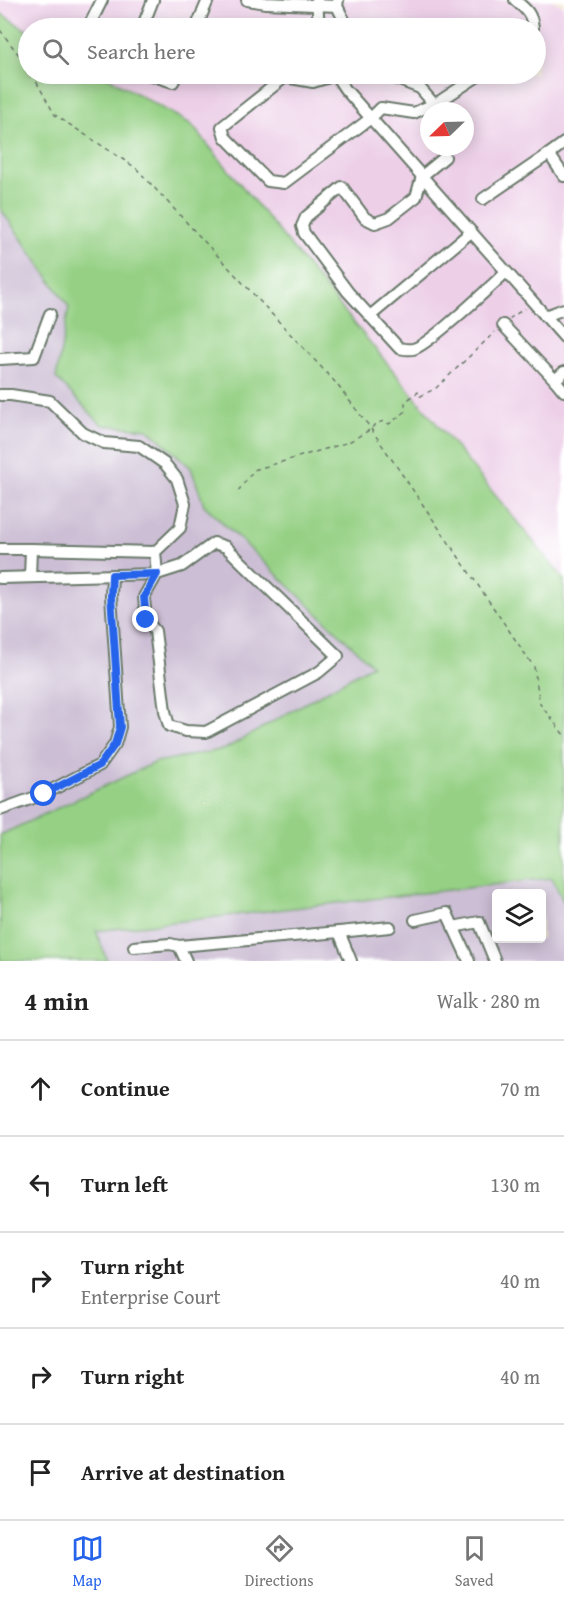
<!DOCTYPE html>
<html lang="en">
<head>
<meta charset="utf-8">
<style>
	:root { --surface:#fff; --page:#f6f6f6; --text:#222; --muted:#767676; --line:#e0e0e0; --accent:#2563eb }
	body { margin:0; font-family:"Gentium Book Plus",serif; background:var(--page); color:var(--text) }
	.controls { position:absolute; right:18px; bottom:18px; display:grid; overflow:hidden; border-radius:6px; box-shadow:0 3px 15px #0003 }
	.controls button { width:54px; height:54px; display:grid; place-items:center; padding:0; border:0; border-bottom:2px solid var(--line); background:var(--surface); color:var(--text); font:30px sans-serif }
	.compass { position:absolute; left:420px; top:102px; width:54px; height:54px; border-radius:50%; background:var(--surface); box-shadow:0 3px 15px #0003; rotate:247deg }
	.stop { position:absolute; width:18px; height:18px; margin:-14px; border:4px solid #2563eb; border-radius:50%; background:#fff }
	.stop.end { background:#2563eb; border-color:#fff; box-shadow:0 2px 6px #0008 }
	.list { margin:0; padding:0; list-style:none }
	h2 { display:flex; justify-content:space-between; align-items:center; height:78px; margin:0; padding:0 24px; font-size:26px }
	h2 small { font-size:20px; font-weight:400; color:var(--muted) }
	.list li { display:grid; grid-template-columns:39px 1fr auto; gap:18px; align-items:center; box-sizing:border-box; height:96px; padding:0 24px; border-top:2px solid var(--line) }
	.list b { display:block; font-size:22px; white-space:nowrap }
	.list p { margin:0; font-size:20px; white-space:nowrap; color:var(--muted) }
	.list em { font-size:20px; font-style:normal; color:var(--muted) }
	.icon { flex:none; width:33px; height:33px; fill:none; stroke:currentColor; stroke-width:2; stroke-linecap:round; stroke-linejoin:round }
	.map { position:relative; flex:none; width:564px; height:961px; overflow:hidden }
	.search { position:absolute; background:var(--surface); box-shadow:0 3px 15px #0003; left:18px; right:18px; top:18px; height:66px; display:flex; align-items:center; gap:15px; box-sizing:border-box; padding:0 21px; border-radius:33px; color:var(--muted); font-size:22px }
	.sheet { height:558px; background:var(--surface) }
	nav { display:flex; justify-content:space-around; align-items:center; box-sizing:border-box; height:84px; border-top:2px solid var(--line); background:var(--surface); font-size:16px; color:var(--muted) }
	nav a { display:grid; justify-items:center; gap:3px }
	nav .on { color:var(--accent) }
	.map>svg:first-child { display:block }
	.built { fill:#edd0e8; fill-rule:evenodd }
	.industrial { fill:#ccbed4; fill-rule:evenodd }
	.green { fill:#95d084; stroke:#5a865c; stroke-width:1.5 }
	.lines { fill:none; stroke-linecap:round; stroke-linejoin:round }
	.minor-casing { stroke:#6a796b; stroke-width:14 }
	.path { stroke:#6a796b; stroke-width:1.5; stroke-dasharray:4.5 4.5; stroke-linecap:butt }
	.minor { stroke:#fff; stroke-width:10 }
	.route { stroke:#2563eb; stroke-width:8 }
</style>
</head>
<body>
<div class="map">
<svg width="564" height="961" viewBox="0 0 564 961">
	<rect width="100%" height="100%" fill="#fff"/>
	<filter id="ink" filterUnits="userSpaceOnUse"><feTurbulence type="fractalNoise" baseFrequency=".0167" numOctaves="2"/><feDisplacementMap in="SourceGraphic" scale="12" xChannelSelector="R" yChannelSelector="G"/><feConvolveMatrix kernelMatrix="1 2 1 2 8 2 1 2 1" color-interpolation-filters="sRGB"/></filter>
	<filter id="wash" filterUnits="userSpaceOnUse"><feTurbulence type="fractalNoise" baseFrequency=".008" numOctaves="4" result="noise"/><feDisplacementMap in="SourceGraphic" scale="24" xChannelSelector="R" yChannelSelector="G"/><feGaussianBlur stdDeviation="1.35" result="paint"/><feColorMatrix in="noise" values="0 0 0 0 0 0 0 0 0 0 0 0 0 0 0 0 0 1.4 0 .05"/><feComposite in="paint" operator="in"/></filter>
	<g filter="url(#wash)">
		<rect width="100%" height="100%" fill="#f4e9d2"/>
		<path class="built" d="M 0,0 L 552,0 L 564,6 L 564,579 L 191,124 L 102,74 L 536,74 L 536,28 L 28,28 L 28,31 L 0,13 ZM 429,111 L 465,111 L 465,147 L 429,147 Z"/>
		<g class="industrial">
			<polygon points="0,208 69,307 56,378 102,425 148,428 191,468 204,505 372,665 225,749 156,762 0,835"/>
			<path d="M 552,878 L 564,903 L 564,961 L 105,961 L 107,960 L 96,931 L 515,883 L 529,879 L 530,881 ZM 496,894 L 542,894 L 542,939 L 496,939 Z"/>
		</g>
		<polygon class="green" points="0,13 28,31 28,74 102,74 191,124 564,579 564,903 552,878 96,931 107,960 105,961 0,961 0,835 156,762 225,749 372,665 204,505 191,468 148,429 102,425 56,378 69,307 0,208"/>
	</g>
	<g filter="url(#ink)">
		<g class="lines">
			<defs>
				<g id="minor">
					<polyline points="247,0 266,3 337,6"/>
					<polyline points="317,0 319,28"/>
					<polyline points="338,0 337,6 348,28"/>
					<path d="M 515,0 C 526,9 532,14 533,28"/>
					<polyline points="88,28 102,0"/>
					<polyline points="142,28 153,0"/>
					<polyline points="196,28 208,0"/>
					<polyline points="148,74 173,82 177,74"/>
					<polyline points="335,74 345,89 564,337"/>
					<polyline points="384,74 420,88 434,104"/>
					<polyline points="336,75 313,82 285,77 222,127 225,137 268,181 284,183 371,118 381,108 414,113 440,101 481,74"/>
					<polyline points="564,143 549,154 564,176"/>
					<path d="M 445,157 L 422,176 L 416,197 L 389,218 L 375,223 L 365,218 L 342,187 L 306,217 L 302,226 L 304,233 L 348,292 L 399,348 C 404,349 408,350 413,349 C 428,346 491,286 506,272"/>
					<polyline points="483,199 549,154"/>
					<polyline points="370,316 471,232"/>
					<polyline points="545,316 564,309"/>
					<polyline points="503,325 555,380"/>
					<polyline points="0,359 34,357 50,314"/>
					<polyline points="564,372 555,380 564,391"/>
					<polyline points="0,395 11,395 50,401 83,433 104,443 139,446 165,464 177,479 185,504 180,528 155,552 157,574 144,597 146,620 155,631 165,711 169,726 186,731 206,732 319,672 338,656 226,547 214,543 182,566 157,574 0,578"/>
					<polyline points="0,549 31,549 30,577"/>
					<polyline points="31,549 155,552"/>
					<polyline points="0,810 44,794 100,765 115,744 120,727 111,596 112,575"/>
					<polyline points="415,920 447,913 469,961"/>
					<polyline points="453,927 479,922 495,961"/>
					<polyline points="339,932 390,927"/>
					<polyline points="134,947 170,944 179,946"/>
					<polyline points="186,961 179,946 339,932 351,961"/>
				</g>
			</defs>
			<use href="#minor" class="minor-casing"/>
			<g class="path">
				<polyline points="0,30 28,67"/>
				<polyline points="32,74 55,115 136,168 335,382 369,426 534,667 540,704 564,735"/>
				<polyline points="509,319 525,308"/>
				<polyline points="238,491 254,470 349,442 371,429 375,424 384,421 389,424 405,412 405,402 418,392 419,397 436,388 495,332"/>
			</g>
			<use href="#minor" class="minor"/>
		</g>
	</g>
	<g class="lines" filter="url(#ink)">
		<polyline class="route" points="44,794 100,765 115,744 120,727 111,596 112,575 157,574 144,597 146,620"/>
	</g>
</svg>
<div class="controls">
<button><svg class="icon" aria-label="layers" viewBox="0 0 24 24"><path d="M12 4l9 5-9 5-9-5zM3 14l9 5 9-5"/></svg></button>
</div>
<svg class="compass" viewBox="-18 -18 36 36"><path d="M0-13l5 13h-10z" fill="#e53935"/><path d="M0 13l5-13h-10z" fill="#767676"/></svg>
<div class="stop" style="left:44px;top:794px"></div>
<div class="stop end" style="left:146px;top:620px"></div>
<div class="search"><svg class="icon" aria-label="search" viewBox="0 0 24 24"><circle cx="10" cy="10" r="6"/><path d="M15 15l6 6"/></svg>Search here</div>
</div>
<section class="sheet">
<h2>4 min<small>Walk · 280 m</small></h2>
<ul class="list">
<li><svg class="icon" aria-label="ahead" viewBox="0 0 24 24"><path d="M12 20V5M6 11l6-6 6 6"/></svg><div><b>Continue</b></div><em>70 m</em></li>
<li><svg class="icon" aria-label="left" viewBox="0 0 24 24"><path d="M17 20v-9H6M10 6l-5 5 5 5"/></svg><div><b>Turn left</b></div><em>130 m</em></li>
<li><svg class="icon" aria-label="right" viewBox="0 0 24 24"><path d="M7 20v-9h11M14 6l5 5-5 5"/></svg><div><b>Turn right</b><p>Enterprise Court</p></div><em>40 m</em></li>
<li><svg class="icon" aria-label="right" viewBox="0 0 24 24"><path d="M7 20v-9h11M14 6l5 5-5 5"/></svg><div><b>Turn right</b></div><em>40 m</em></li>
<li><svg class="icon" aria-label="arrive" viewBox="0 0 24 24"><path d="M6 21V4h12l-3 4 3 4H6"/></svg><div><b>Arrive at destination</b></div></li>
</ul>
</section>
<nav>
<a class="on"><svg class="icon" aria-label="map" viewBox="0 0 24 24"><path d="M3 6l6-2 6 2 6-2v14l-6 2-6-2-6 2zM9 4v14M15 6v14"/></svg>Map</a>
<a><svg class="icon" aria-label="directions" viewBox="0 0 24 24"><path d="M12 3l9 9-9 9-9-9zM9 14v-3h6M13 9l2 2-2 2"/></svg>Directions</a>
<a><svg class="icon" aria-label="saved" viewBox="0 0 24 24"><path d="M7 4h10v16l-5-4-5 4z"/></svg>Saved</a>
</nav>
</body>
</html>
